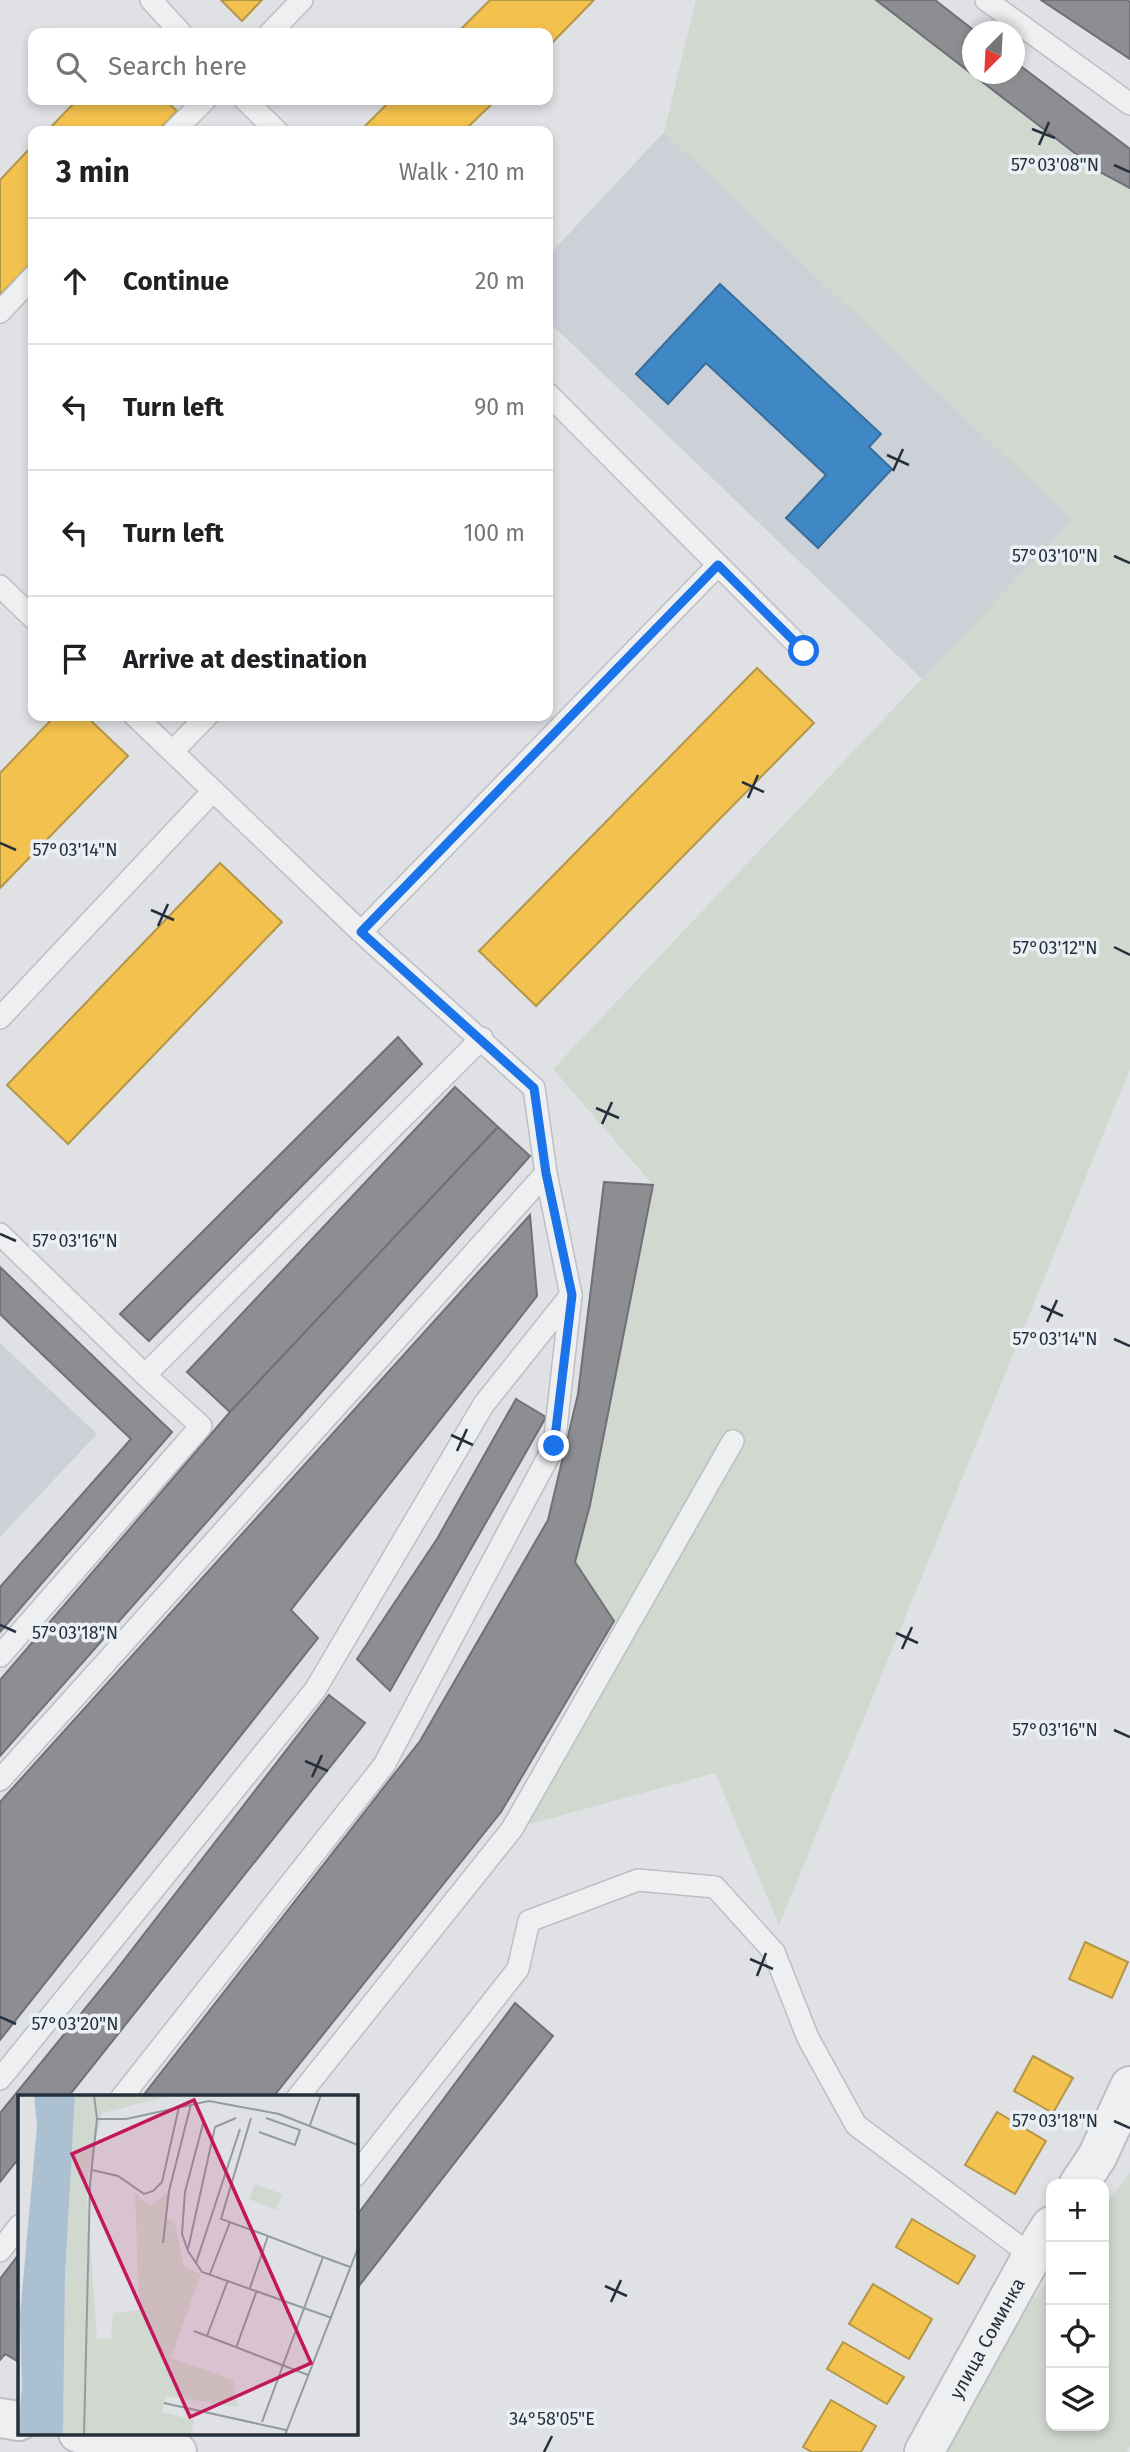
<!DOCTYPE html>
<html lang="en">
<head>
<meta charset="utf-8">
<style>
	:root { --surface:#fff; --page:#f2f2f2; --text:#202124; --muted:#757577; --line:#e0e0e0 }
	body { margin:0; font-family:"Fira Sans",sans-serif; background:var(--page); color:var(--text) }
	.controls { position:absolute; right:21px; bottom:21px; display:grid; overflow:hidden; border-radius:14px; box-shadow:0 4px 10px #0003 }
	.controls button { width:63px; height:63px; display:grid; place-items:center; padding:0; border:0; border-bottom:2px solid var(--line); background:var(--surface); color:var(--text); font:35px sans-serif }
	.compass { position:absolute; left:962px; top:21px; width:63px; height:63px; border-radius:50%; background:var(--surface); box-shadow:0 4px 10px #0003; rotate:204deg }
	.stop { position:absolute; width:21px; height:21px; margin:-16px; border:5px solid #1a73e8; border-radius:50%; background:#fff }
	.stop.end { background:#1a73e8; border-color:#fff; box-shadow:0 2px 7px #0008 }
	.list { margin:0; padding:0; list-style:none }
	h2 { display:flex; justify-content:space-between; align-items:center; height:91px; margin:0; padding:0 28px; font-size:30px }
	h2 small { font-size:23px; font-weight:400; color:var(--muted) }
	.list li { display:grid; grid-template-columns:46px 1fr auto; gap:21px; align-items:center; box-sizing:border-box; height:126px; padding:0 28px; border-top:2px solid var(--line) }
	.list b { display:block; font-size:26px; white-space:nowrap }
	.list em { font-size:23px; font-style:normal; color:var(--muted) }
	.icon { flex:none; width:38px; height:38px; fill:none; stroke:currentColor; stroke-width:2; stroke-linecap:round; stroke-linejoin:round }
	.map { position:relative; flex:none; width:1130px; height:2452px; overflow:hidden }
	.search { position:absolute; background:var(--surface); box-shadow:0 4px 10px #0003; left:28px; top:28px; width:525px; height:77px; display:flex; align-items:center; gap:18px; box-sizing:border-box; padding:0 24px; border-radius:14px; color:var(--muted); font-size:26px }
	.panel { position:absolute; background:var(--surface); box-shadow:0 4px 10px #0003; left:28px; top:126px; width:525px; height:595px; border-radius:14px }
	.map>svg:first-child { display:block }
	.built { fill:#ccd1d8 }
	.green { fill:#d0d8cf }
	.homes { fill:#f2c14e; stroke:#b49649; stroke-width:2 }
	.schools { fill:#3f88c5; stroke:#376e9c; stroke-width:2 }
	.industry { fill:#8d8d92; stroke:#6e7178; stroke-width:2 }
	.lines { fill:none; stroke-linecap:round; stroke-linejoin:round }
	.service-casing { stroke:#bdbfc2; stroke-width:24 }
	.minor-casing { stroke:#bdbfc2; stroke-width:42 }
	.service { stroke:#eeeff1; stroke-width:21 }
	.minor { stroke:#eeeff1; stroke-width:38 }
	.route { stroke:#1a73e8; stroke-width:9 }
	.ticks { fill:none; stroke:#25303d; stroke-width:2.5 }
	.labels { text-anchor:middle; stroke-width:7; stroke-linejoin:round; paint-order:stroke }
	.street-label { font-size:19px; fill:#25303d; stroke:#ebf0f5 }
	.inset-road { fill:none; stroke:#959aa1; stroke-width:2 }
	.view { fill:#c2185b; fill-opacity:0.15; stroke:#c2185b; stroke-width:3.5 }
	.inset-edge { fill:none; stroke:#25303d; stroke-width:3.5 }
	.ticks-label { font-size:18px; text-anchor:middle; fill:#25303d; stroke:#ebf0f5; stroke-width:7; stroke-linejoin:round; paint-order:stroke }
</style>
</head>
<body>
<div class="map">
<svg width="1130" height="2452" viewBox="0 0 1130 2452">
	<rect width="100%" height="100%" fill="#dfe1e4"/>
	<g class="built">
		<polygon points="664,132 1073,520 922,679 548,321 548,256"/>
		<polygon points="0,1343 97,1434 0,1537"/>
	</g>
	<g class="green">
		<polygon points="696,0 876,0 1098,171 1130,188 1130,1069 779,1925 715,1773 512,1829 623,1634 575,1562 590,1505 653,1185 553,1069 1072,520 664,132"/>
		<polygon points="1130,2173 1130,2446 1127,2452 916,2452 1051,2276 1051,2426 1104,2426 1104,2207"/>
	</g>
	<g class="homes">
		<polygon points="221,0 262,0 242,21"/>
		<polygon points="490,0 594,0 548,47 548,33 457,33"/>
		<polygon points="77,100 165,100 177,111 158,131 47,131"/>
		<polygon points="391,100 496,100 464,131 360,131"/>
		<polygon points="33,145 33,261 0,295 0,180"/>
		<polygon points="757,668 814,723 536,1006 479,951"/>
		<polygon points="55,716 86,716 128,756 0,888 0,773"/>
		<polygon points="220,863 282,922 68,1144 7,1085"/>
		<polygon points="1085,1942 1128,1962 1112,1998 1069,1979"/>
		<polygon points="1033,2056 1073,2078 1053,2113 1014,2091"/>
		<polygon points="997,2112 1046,2141 1015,2194 965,2165"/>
		<polygon points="912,2219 975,2256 958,2284 896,2247"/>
		<polygon points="873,2284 932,2319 909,2359 849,2324"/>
		<polygon points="843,2342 904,2377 887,2404 827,2369"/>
		<polygon points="831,2400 876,2426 861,2452 812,2452 803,2447"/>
	</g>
	<polygon class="schools" points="720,284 881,434 869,447 892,469 818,548 786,518 826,475 706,363 668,404 636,374"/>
	<g class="industry">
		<polygon points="876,0 935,0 976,32 972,32 972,74 1014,74 1014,61 1130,149 1130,188 1098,171"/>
		<polygon points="1041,0 1127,0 1130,2 1130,59"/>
		<polygon points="398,1037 422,1064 149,1341 120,1314"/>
		<polygon points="455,1087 498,1127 230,1412 187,1372"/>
		<polygon points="498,1127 530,1156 0,1756 0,1680 230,1412"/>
		<polygon points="604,1182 653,1185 590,1505 575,1562 614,1621 501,1812 273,2097 142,2097 420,1741 548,1520 578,1394"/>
		<polygon points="530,1215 537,1296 291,1610 318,1638 0,2040 0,1802"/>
		<polygon points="0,1267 172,1432 0,1632 0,1587 131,1439 0,1314"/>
		<polygon points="516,1399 546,1417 390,1691 357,1659 437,1539"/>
		<polygon points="329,1695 365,1723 68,2097 19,2097 19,2158 0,2182 0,2113 110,1978"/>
		<polygon points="515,2003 553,2036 355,2291 355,2218"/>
		<polygon points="19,2254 19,2362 5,2354 0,2360 0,2279"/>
	</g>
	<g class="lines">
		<defs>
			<g id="service">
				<polyline points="151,0 181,33"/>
				<polyline points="986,0 1130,104"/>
				<polyline points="270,33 302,0"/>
				<polyline points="245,100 277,131"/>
				<polyline points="174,131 205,100"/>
				<polyline points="0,312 33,277"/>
				<polyline points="548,394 804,651"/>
				<polyline points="0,586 33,618"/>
				<polyline points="173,751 207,716"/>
				<polyline points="361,932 718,565"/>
				<polyline points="0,1018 213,791"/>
				<polyline points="0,1234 145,1375 201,1426 0,1656"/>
				<polyline points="145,1375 482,1038"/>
				<polyline points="0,1780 546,1173"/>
				<polyline points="0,2079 315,1690 484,1404 571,1295"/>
				<polyline points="122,2097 384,1765 554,1446 571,1295 546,1173 534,1088 361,932 135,716"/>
				<polyline points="298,2097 512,1829 733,1441"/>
				<polyline points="355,2176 518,1969 529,1921 638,1880 715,1887 774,1952 808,2038 856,2125 1032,2256"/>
				<polyline points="0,2251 19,2226"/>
			</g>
			<g id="minor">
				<polyline points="1079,2184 1097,2157 1130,2086"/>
				<polyline points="0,2418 19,2421"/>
				<polyline points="78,2433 177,2452"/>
				<path id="s1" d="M 924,2452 L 1032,2256 L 1051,2226"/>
			</g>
		</defs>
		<use href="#service" class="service-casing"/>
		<use href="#minor" class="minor-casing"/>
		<use href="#service" class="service"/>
		<use href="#minor" class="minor"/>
	</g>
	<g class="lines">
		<polyline class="route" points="554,1446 572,1295 546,1173 534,1088 361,932 718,565 804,651"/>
	</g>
	<path class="ticks" d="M 1032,129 L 1055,138M 1039,145 L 1049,122M 1114,165 L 1130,172M 887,455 L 909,465M 893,471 L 903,449M 1114,556 L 1130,563M 742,782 L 764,792M 748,798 L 758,775M 0,843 L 16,850M 151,910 L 174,920M 158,926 L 168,904M 1114,947 L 1130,955M 596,1108 L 619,1118M 602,1124 L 612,1102M 0,1234 L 16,1241M 1041,1306 L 1063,1316M 1047,1322 L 1057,1300M 1114,1339 L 1130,1346M 451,1435 L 473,1445M 457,1451 L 467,1429M 0,1625 L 16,1632M 896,1633 L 918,1643M 902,1649 L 912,1627M 1114,1730 L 1130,1737M 305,1761 L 328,1771M 312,1777 L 322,1755M 750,1959 L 773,1969M 757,1976 L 766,1953M 0,2017 L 16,2024M 1114,2121 L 1130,2128M 605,2286 L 627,2296M 611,2302 L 621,2280M 544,2452 L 552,2436"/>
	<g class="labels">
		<g class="street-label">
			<text dy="7" stroke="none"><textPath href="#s1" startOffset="130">улица Соминка</textPath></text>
		</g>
	</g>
	<g transform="translate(18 2095)">
		<rect width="340" height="340" fill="#dfe1e4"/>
		<path d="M 57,0 L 155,0 L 84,18 L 68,89 L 79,244 L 93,244 L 95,218 L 121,215 L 117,98 L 132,111 L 151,96 L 148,122 L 157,128 L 166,172 L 183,179 L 153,263 L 215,285 L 220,312 L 148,301 L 144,317 L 176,325 L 173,339 L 45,340 L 47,181 ZM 237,89 L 264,99 L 258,115 L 231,104 Z" fill="#d0d8cf"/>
		<path d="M 16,0 L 57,0 L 47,181 L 45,339 L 0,339 L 4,291 L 2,220 L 19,31 Z" fill="#abc1d1"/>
		<path class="inset-road" d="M 233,23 L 203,124 L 250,141M 79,24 L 108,24 L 191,6 L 261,19 L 340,50M 186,25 L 167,97 L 164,139 L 170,156 L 184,177 L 314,223M 292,30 L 303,0M 241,37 L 277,50 L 282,35 L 248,23M 74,75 L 100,81 L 126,99 L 135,96 L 144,87 L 161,12M 145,148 L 151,96 L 173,9M 170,154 L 197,32 L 218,23M 305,162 L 332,172M 178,168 L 222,34M 192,179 L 212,127M 232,193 L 250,141 L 305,162 L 244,327M 176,236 L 290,280M 189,241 L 210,185M 218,253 L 239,195M 146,308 L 268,335M 66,340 L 72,89 L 79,24 L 76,0M 267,340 L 340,153"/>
		<path class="view" d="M 176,5 L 293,268 L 172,322 L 54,59 Z"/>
		<rect width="340" height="340" class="inset-edge"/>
	</g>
	<g class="ticks-label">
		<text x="1055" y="171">57°03'08"N</text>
		<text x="1055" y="562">57°03'10"N</text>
		<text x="75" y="856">57°03'14"N</text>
		<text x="1055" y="954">57°03'12"N</text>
		<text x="75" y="1247">57°03'16"N</text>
		<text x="1055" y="1345">57°03'14"N</text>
		<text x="75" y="1639">57°03'18"N</text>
		<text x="1055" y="1736">57°03'16"N</text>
		<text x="75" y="2030">57°03'20"N</text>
		<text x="1055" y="2127">57°03'18"N</text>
		<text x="552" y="2425">34°58'05"E</text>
	</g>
</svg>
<div class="controls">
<button>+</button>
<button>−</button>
<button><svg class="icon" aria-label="locate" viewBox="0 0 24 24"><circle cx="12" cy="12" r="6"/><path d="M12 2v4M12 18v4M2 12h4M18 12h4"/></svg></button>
<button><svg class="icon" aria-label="layers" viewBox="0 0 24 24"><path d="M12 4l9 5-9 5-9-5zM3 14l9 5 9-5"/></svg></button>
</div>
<svg class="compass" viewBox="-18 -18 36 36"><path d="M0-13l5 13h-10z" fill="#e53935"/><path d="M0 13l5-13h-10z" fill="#757577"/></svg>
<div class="stop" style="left:804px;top:651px"></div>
<div class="stop end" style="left:554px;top:1446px"></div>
<div class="search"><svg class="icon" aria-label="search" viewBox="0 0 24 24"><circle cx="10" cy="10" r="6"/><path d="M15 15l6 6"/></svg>Search here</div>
<section class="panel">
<h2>3 min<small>Walk · 210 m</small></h2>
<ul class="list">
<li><svg class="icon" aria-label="ahead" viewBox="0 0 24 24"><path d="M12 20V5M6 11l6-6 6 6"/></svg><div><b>Continue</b></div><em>20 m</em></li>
<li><svg class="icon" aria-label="left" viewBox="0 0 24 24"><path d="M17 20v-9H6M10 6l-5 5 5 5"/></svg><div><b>Turn left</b></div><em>90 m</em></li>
<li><svg class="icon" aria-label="left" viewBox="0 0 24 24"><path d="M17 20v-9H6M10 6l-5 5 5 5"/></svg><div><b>Turn left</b></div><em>100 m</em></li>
<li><svg class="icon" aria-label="arrive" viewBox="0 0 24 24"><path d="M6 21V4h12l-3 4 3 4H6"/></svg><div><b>Arrive at destination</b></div></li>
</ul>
</section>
</div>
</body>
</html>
